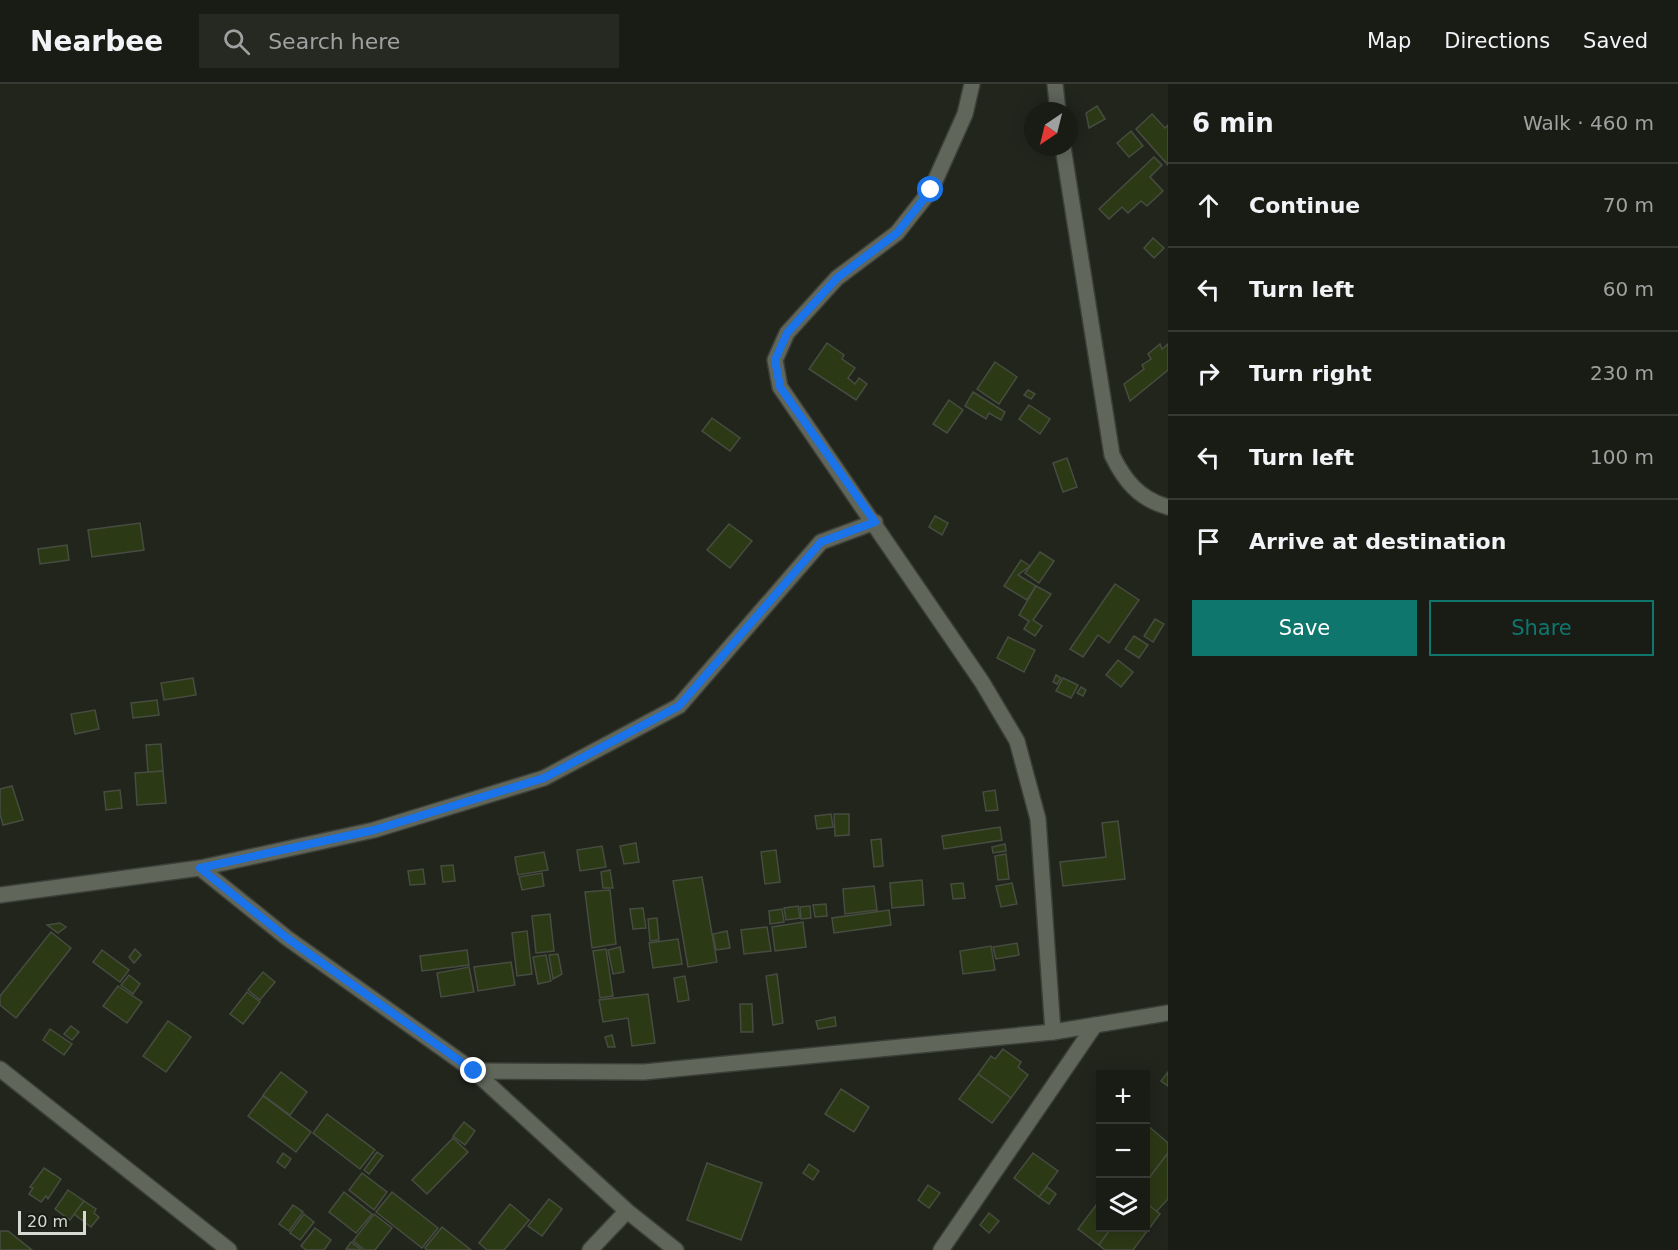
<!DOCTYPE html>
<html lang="en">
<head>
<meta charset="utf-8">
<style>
	:root { --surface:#191c15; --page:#262922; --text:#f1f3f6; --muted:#9fa1a0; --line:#373a34; --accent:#0f766e }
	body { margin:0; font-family:"DejaVu Sans",sans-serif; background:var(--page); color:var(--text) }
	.controls { position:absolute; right:18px; bottom:18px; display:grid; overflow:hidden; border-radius:0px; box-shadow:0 3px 15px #0003 }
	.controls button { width:54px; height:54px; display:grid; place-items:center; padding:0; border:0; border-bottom:2px solid var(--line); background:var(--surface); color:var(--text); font:30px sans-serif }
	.compass { position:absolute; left:1024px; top:18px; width:54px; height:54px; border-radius:50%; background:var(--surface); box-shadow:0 3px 15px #0003; rotate:215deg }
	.scale { position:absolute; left:18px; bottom:15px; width:68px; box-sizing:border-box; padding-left:6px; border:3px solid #d7dad3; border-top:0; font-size:16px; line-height:21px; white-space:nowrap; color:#d7dad3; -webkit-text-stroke:4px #181c13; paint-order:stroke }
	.stop { position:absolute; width:18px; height:18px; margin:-14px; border:4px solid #1a73e8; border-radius:50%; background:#fff }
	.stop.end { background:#1a73e8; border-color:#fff; box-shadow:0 2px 6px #0008 }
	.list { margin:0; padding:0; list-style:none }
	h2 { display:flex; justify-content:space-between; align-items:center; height:78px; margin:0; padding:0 24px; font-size:26px }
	h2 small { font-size:20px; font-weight:400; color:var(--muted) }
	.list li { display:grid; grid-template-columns:39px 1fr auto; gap:18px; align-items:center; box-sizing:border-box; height:84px; padding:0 24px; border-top:2px solid var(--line) }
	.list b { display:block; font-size:22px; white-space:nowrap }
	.list em { font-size:20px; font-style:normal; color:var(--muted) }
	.actions { display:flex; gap:12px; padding:18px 24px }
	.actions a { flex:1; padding:14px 0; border:2px solid var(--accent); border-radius:0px; text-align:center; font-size:21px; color:var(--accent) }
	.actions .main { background:var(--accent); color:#fff }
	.icon { flex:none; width:33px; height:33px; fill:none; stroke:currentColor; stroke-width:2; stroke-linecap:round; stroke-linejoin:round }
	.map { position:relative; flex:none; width:1168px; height:1166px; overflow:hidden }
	header { display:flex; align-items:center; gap:36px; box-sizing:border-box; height:84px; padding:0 30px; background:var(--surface); border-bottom:2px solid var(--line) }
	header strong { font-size:28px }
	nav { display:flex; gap:33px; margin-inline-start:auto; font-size:21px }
	.search { width:420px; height:54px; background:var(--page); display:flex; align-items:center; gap:15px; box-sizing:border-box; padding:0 21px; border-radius:0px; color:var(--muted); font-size:22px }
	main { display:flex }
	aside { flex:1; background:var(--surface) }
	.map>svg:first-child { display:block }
	.building { fill:#2c3915; stroke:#474c41; stroke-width:1.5 }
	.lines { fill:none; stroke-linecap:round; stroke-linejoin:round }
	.minor-casing { stroke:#3c3f37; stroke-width:18 }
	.minor { stroke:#61665b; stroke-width:15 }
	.route { stroke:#1a73e8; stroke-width:8 }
</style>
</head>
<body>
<header>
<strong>Nearbee</strong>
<div class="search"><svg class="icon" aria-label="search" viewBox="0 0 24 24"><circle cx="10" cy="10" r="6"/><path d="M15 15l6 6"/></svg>Search here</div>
<nav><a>Map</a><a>Directions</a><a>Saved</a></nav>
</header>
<main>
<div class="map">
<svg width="1168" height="1166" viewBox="0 0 1168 1166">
	<rect width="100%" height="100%" fill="#21251c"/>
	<g class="building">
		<polygon points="1097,22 1105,35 1089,44 1086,29"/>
		<polygon points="1152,30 1165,44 1168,41 1168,81 1136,45"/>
		<polygon points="1131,47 1143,62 1129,73 1117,59"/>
		<polygon points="1154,73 1162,81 1150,93 1163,107 1147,122 1141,117 1128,129 1122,123 1109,135 1099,125"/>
		<polygon points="1153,154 1164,164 1154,174 1144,164"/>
		<polygon points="827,259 844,271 842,275 855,284 848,294 855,300 859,294 867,300 856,316 809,285"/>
		<polygon points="1160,260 1162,265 1168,260 1168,286 1130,317 1124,300 1144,285 1142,281 1151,275 1148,270"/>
		<polygon points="995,278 1017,293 999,320 977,305"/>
		<polygon points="1028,306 1035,310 1031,315 1024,311"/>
		<polygon points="973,308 1005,328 1001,336 989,329 986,335 965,322"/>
		<polygon points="949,316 963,326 947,349 933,340"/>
		<polygon points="1029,321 1050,335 1040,350 1019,335"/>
		<polygon points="712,334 740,354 730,367 702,347"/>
		<polygon points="1067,374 1077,403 1063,408 1053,379"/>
		<polygon points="935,432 948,439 942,451 929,443"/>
		<polygon points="140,439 144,466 92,473 88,446"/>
		<polygon points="729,440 752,457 730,484 707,466"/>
		<polygon points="67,461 69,476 40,480 38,465"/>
		<polygon points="1040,468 1054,477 1039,499 1025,489"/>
		<polygon points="1021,476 1030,482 1018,491 1036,502 1027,516 1004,502"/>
		<polygon points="1115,500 1139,516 1109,559 1098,551 1083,573 1070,565"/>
		<polygon points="1036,502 1051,510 1033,536 1042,542 1035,552 1024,545 1029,537 1019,531"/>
		<polygon points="1155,535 1164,540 1153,558 1144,552"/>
		<polygon points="1134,552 1148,561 1139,574 1125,565"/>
		<polygon points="1008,553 1035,566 1024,588 997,574"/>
		<polygon points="1118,576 1133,588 1121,603 1106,591"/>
		<polygon points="1056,591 1061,594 1057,600 1053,598"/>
		<polygon points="193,594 196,611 164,616 161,599"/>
		<polygon points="1063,594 1078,601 1071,614 1056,607"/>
		<polygon points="1081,603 1086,606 1083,612 1077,609"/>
		<polygon points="157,616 159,631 133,634 131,619"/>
		<polygon points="95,626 99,645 75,650 71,630"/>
		<polygon points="161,660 163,687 148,688 146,661"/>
		<polygon points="163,687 166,719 137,721 135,689"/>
		<polygon points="12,702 23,736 3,741 0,730 0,705"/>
		<polygon points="120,706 122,724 106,726 104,708"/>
		<polygon points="995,706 998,726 986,727 983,708"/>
		<polygon points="831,730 833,743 817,745 815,732"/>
		<polygon points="834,730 849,730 849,751 835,752"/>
		<polygon points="1118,737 1125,795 1063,802 1060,778 1106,773 1102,739"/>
		<polygon points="1000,743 1002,756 944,765 942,752"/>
		<polygon points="881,755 883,782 874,783 871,756"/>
		<polygon points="636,759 639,778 624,780 620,762"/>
		<polygon points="1005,760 1006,767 993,769 992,763"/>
		<polygon points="602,762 606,783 580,787 577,766"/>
		<polygon points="776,766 780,798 765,800 761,768"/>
		<polygon points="544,768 548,786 518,791 515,773"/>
		<polygon points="1006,770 1009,795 998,796 995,772"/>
		<polygon points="453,781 455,797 443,798 441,782"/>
		<polygon points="423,785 425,800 410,801 408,787"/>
		<polygon points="610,786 613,804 603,804 601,788"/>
		<polygon points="542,789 544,802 522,806 519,793"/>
		<polygon points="702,793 717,878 688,883 673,797"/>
		<polygon points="922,796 924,821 892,824 890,799"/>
		<polygon points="963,799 965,814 953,815 951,800"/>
		<polygon points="1012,799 1017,820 1001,823 996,802"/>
		<polygon points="874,802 877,826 845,830 843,805"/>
		<polygon points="610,806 616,860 592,864 585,808"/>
		<polygon points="826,820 827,832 815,833 813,821"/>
		<polygon points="798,822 800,834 786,836 784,824"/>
		<polygon points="810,822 811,834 801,835 800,823"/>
		<polygon points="643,824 646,844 633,845 630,825"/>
		<polygon points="782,825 784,838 770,840 769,827"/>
		<polygon points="889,826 891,841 834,849 832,834"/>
		<polygon points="550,830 554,867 536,869 532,832"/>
		<polygon points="657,834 659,856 650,857 648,835"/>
		<polygon points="803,838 806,863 775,867 772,843"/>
		<polygon points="60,839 66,843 58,849 47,841"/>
		<polygon points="767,843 771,867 744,870 741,846"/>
		<polygon points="527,847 532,890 517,892 512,849"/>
		<polygon points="727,847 730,864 716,866 713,850"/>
		<polygon points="51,848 71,864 16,934 0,921 0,912"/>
		<polygon points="678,855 682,880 653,884 649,859"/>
		<polygon points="1017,859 1019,871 996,875 993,863"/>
		<polygon points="991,862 995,886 963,890 960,867"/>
		<polygon points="620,863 624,888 613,890 608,866"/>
		<polygon points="135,865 141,871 134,879 129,873"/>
		<polygon points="606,865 613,912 600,914 593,867"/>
		<polygon points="102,866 129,886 120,898 93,878"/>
		<polygon points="467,866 469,881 422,887 420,872"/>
		<polygon points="558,870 562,890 553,895 549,871"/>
		<polygon points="546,871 551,897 538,900 533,873"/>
		<polygon points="511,878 515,901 478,907 474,883"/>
		<polygon points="469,883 474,908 441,913 437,889"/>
		<polygon points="263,888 275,898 260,916 248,906"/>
		<polygon points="777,890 783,939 773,941 766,892"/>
		<polygon points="129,891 140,900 133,910 121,901"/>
		<polygon points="685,892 689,916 678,918 674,894"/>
		<polygon points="118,902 142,918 127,939 103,922"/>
		<polygon points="247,908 260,918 243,940 230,930"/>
		<polygon points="648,910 655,959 632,962 628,934 603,938 599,916"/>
		<polygon points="740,920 752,920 753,948 741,948"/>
		<polygon points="835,933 836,942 818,945 816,937"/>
		<polygon points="168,937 191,953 166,988 143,972"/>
		<polygon points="71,942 79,948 72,956 64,950"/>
		<polygon points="50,945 72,960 64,971 43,956"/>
		<polygon points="612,951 615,963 608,963 605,953"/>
		<polygon points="1003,965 1021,978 1018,983 1028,991 1011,1014 978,990 991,972 995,975"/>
		<polygon points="281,988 307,1008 290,1031 263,1011"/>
		<polygon points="1168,988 1168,1002 1161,997"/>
		<polygon points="978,990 1011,1014 992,1039 959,1015"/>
		<polygon points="841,1005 869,1023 854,1048 825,1030"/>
		<polygon points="263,1012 311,1048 296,1068 248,1032"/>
		<polygon points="327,1030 375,1066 360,1085 313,1049"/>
		<polygon points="464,1038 475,1047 465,1061 453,1052"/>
		<polygon points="1146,1040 1168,1059 1168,1069 1146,1098"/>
		<polygon points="453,1054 468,1068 427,1110 412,1096"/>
		<polygon points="377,1068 383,1072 369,1090 364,1086"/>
		<polygon points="283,1069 291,1075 285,1084 277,1078"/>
		<polygon points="1033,1069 1058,1087 1039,1113 1014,1094"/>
		<polygon points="1168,1069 1168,1115 1156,1128 1146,1119 1146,1098"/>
		<polygon points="707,1079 762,1099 741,1156 687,1136"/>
		<polygon points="809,1080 819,1087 813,1096 803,1089"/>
		<polygon points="44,1084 61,1095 48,1115 46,1112 41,1118 29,1110 33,1104 30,1103"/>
		<polygon points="362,1089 387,1108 374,1126 349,1106"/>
		<polygon points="928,1101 940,1109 929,1124 918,1116"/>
		<polygon points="1047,1103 1056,1110 1049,1120 1039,1113"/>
		<polygon points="68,1106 84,1117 70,1136 55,1125"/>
		<polygon points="344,1108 372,1130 356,1149 329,1128"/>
		<polygon points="392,1108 438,1144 422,1164 376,1128"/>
		<polygon points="549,1115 562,1125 542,1152 528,1142"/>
		<polygon points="1100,1116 1100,1144 1111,1144 1099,1161 1078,1145"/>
		<polygon points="84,1117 96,1125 94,1129 99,1133 91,1143 74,1130"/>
		<polygon points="1146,1119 1160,1130 1133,1166 1105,1166 1099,1161 1111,1144 1146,1144"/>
		<polygon points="510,1120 529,1136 504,1166 487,1166 479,1159"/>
		<polygon points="293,1121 303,1128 289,1147 279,1140"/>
		<polygon points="989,1129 999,1137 989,1149 980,1141"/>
		<polygon points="304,1130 314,1138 300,1156 290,1149"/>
		<polygon points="374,1130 392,1144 375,1166 365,1166 353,1157"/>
		<polygon points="442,1143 471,1166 427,1166 425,1164"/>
		<polygon points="315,1144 331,1156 324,1166 306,1166 301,1162"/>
		<polygon points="0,1147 8,1147 32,1166 0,1166"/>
		<polygon points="351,1158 362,1166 346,1165"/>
	</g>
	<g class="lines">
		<defs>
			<g id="minor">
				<polyline points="972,0 965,30 931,106 897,149 837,194 787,249 775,276 780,303 982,598 1017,657 1038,735 1053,948"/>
				<polyline points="1055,0 1058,27"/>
				<path d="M 1063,63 L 1112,371 C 1124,396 1139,415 1168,423"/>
				<polyline points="200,784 374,746 544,694 679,622 821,458 875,438"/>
				<polyline points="0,811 200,784 287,854 474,987 627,1127 676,1166"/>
				<polyline points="0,985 229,1166"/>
				<polyline points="474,987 644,988 1053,948 1168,929"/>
				<polyline points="590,1166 627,1127"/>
				<polyline points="941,1166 1095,941"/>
			</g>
		</defs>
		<use href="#minor" class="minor-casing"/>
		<use href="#minor" class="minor"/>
	</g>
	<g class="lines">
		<polyline class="route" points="474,987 287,854 200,784 374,746 544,694 679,622 821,458 875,438 780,303 775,276 787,249 837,194 897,149 931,106"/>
	</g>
</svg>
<div class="controls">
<button>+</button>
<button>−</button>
<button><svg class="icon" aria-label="layers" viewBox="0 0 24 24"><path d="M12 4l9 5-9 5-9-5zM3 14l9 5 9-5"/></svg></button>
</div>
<svg class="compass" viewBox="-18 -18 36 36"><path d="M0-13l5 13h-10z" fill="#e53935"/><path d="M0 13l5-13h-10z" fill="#9fa1a0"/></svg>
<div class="scale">20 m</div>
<div class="stop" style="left:931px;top:106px"></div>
<div class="stop end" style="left:474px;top:987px"></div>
</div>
<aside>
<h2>6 min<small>Walk · 460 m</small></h2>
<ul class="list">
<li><svg class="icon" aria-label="ahead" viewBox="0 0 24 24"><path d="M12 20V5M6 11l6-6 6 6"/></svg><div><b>Continue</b></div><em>70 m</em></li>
<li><svg class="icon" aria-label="left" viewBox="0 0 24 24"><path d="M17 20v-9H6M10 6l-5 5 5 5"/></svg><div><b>Turn left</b></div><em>60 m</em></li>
<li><svg class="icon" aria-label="right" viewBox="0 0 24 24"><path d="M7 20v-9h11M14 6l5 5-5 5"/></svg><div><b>Turn right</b></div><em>230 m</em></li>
<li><svg class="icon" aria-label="left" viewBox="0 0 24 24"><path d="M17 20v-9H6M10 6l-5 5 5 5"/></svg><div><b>Turn left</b></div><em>100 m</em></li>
<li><svg class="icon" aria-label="arrive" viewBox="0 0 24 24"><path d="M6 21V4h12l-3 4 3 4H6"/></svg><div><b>Arrive at destination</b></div></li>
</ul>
<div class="actions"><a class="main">Save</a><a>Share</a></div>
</aside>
</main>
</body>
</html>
